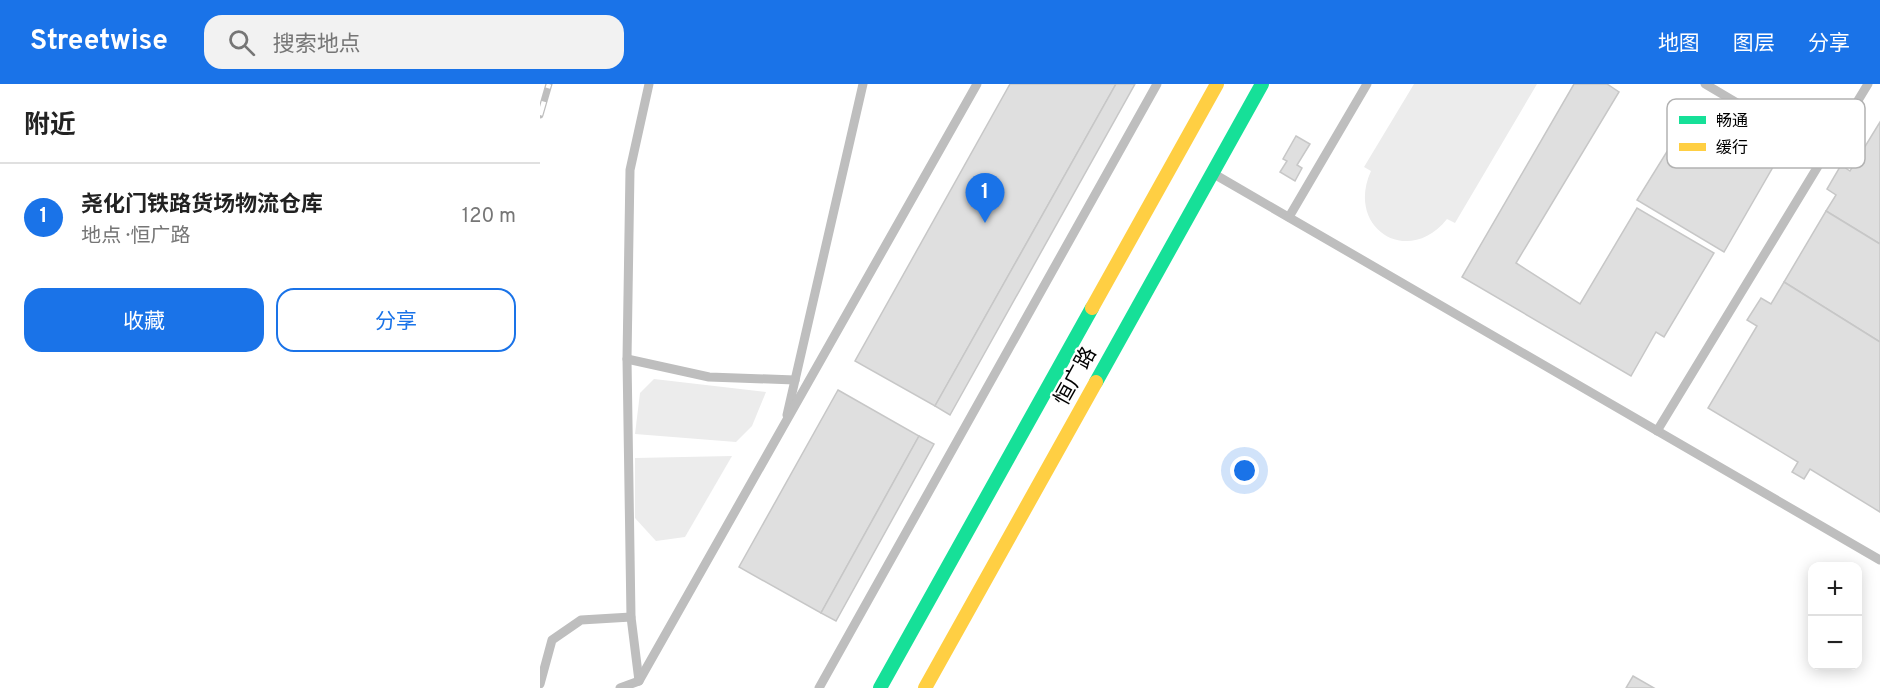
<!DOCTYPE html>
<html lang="zh">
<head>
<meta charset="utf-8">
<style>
	:root { --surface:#fff; --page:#f2f2f2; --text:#222; --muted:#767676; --line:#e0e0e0; --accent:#1a73e8 }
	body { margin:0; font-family:Overpass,"Noto Sans SC",sans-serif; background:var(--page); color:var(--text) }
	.controls { position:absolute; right:18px; bottom:18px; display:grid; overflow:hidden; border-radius:12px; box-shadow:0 3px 15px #0003 }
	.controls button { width:54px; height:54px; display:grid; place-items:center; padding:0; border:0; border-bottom:2px solid var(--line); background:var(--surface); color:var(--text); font:30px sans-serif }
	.you { position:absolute; left:705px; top:387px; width:21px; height:21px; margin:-15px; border:4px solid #fff; border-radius:50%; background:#1a73e8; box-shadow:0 0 0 9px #1a73e833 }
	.badge { display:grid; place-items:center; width:39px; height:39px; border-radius:50%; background:var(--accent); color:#fff; font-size:20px; font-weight:700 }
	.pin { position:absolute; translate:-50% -50px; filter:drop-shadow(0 2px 3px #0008) }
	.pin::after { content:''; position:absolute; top:32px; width:21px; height:18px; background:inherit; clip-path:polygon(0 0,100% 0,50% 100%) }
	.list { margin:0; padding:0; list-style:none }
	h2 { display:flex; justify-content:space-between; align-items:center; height:78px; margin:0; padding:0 24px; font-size:26px }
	h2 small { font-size:20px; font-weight:400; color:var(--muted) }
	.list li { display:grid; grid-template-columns:39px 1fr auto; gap:18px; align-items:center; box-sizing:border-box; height:108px; padding:0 24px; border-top:2px solid var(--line) }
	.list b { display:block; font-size:22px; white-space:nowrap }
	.list p { margin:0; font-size:20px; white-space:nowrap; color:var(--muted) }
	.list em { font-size:20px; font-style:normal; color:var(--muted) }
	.actions { display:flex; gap:12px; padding:18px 24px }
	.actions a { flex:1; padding:14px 0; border:2px solid var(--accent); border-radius:18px; text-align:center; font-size:21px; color:var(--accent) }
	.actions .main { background:var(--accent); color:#fff }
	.icon { flex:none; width:33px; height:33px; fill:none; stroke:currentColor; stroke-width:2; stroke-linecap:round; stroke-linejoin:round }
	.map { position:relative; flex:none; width:1340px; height:604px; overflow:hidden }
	header { display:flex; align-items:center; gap:36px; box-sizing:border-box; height:84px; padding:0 30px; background:var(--accent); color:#fff }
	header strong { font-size:28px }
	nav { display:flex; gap:33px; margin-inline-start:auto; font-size:21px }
	.search { width:420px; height:54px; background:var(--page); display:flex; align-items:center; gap:15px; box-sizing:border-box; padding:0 21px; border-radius:18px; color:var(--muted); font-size:22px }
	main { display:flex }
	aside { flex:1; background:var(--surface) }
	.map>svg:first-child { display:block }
	.green { fill:#ececec }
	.building { fill:#dfdfdf; stroke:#c7c7c7; stroke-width:1.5 }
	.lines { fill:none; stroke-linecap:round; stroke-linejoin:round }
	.lane { stroke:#bebebe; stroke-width:9 }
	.fast { stroke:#16e098; stroke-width:14 }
	.slow { stroke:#ffcf43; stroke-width:14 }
	.rail-casing { stroke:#bebebe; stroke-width:7 }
	.rail { stroke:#fff; stroke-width:4.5; stroke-dasharray:14; stroke-linecap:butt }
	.labels { text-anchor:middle; stroke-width:4.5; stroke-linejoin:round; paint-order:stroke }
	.street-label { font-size:21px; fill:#000; stroke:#fff }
	.key { fill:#fff; stroke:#b2b2b2; stroke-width:1.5 }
	.key-label { font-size:16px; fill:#000 }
</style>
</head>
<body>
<header>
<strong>Streetwise</strong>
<div class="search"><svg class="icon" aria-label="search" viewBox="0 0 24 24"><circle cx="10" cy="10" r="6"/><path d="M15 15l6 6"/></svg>搜索地点</div>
<nav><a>地图</a><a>图层</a><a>分享</a></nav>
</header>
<main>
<aside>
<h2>附近<small></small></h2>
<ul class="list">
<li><span class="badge">1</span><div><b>尧化门铁路货场物流仓库</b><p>地点 · 恒广路</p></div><em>120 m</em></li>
</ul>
<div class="actions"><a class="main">收藏</a><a>分享</a></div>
</aside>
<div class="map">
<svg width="1340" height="604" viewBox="0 0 1340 604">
	<rect width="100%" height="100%" fill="#fff"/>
	<g class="green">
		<path d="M 874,0 L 997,0 L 915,139 L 907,135 C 868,184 805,144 831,87 L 824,83 Z"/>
		<polygon points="114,295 226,308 212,342 196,358 95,350 100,309"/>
		<polygon points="192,372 145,453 116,457 95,434 95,374"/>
	</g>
	<g class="building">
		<polygon points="470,0 576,0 395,322 315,277"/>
		<polygon points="576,0 595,0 410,331 395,322"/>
		<polygon points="1034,0 1067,0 1079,8 976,179 1040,220 1097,124 1174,169 1124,253 1116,248 1091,292 922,193"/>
		<polygon points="1149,32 1233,83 1184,168 1097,116"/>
		<polygon points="1340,38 1340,160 1286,127 1296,111 1287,105 1301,81 1310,87"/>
		<polygon points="756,52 770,60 757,81 762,84 755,97 740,88 747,77 743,75"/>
		<polygon points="1286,127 1340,160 1340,258 1244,198"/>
		<polygon points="1244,198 1340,258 1340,428 1270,385 1264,395 1252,388 1258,378 1168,324 1217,242 1207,236 1221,214 1231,220"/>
		<polygon points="298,306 379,352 281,529 199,483"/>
		<polygon points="379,352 394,360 296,537 281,529"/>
		<polygon points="1093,592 1114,604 1086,604"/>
	</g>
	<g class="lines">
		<g class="lane">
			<polyline points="1165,0 1231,39"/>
			<polyline points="674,90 1340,476"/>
			<polyline points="749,133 827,0"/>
			<polyline points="87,275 169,293 255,296"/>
			<polyline points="247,331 323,0"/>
			<polyline points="1117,347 1328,0"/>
			<polyline points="99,597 91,533 87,275 90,86 109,0"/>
			<polyline points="0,600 12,556 41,536 91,533"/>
			<polyline points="80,604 99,597 437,0"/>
			<polyline points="279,604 617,0"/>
		</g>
		<g class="fast">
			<polyline points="556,298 722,0"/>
			<polyline points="340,604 552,224"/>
		</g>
		<g class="slow">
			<polyline points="552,224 677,0"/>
			<polyline points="385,604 556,298"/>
		</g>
		<defs>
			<polyline id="rail" points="0,31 9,0"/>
		</defs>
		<use href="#rail" class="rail-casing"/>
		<use href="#rail" class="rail"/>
	</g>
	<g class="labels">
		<g class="street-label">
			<text transform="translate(535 292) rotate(-61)" y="7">恒广路</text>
		</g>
	</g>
	<rect x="1127" y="15" width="198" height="69" rx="9" class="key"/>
	<rect x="1139" y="32" width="27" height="8" fill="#16e098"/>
	<rect x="1139" y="59" width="27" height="8" fill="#ffcf43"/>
	<g class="key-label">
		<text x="1176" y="42">畅通</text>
		<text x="1176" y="69">缓行</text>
	</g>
</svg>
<div class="controls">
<button>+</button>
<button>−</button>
</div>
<div class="you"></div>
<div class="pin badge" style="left:445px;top:139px">1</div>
</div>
</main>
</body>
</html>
